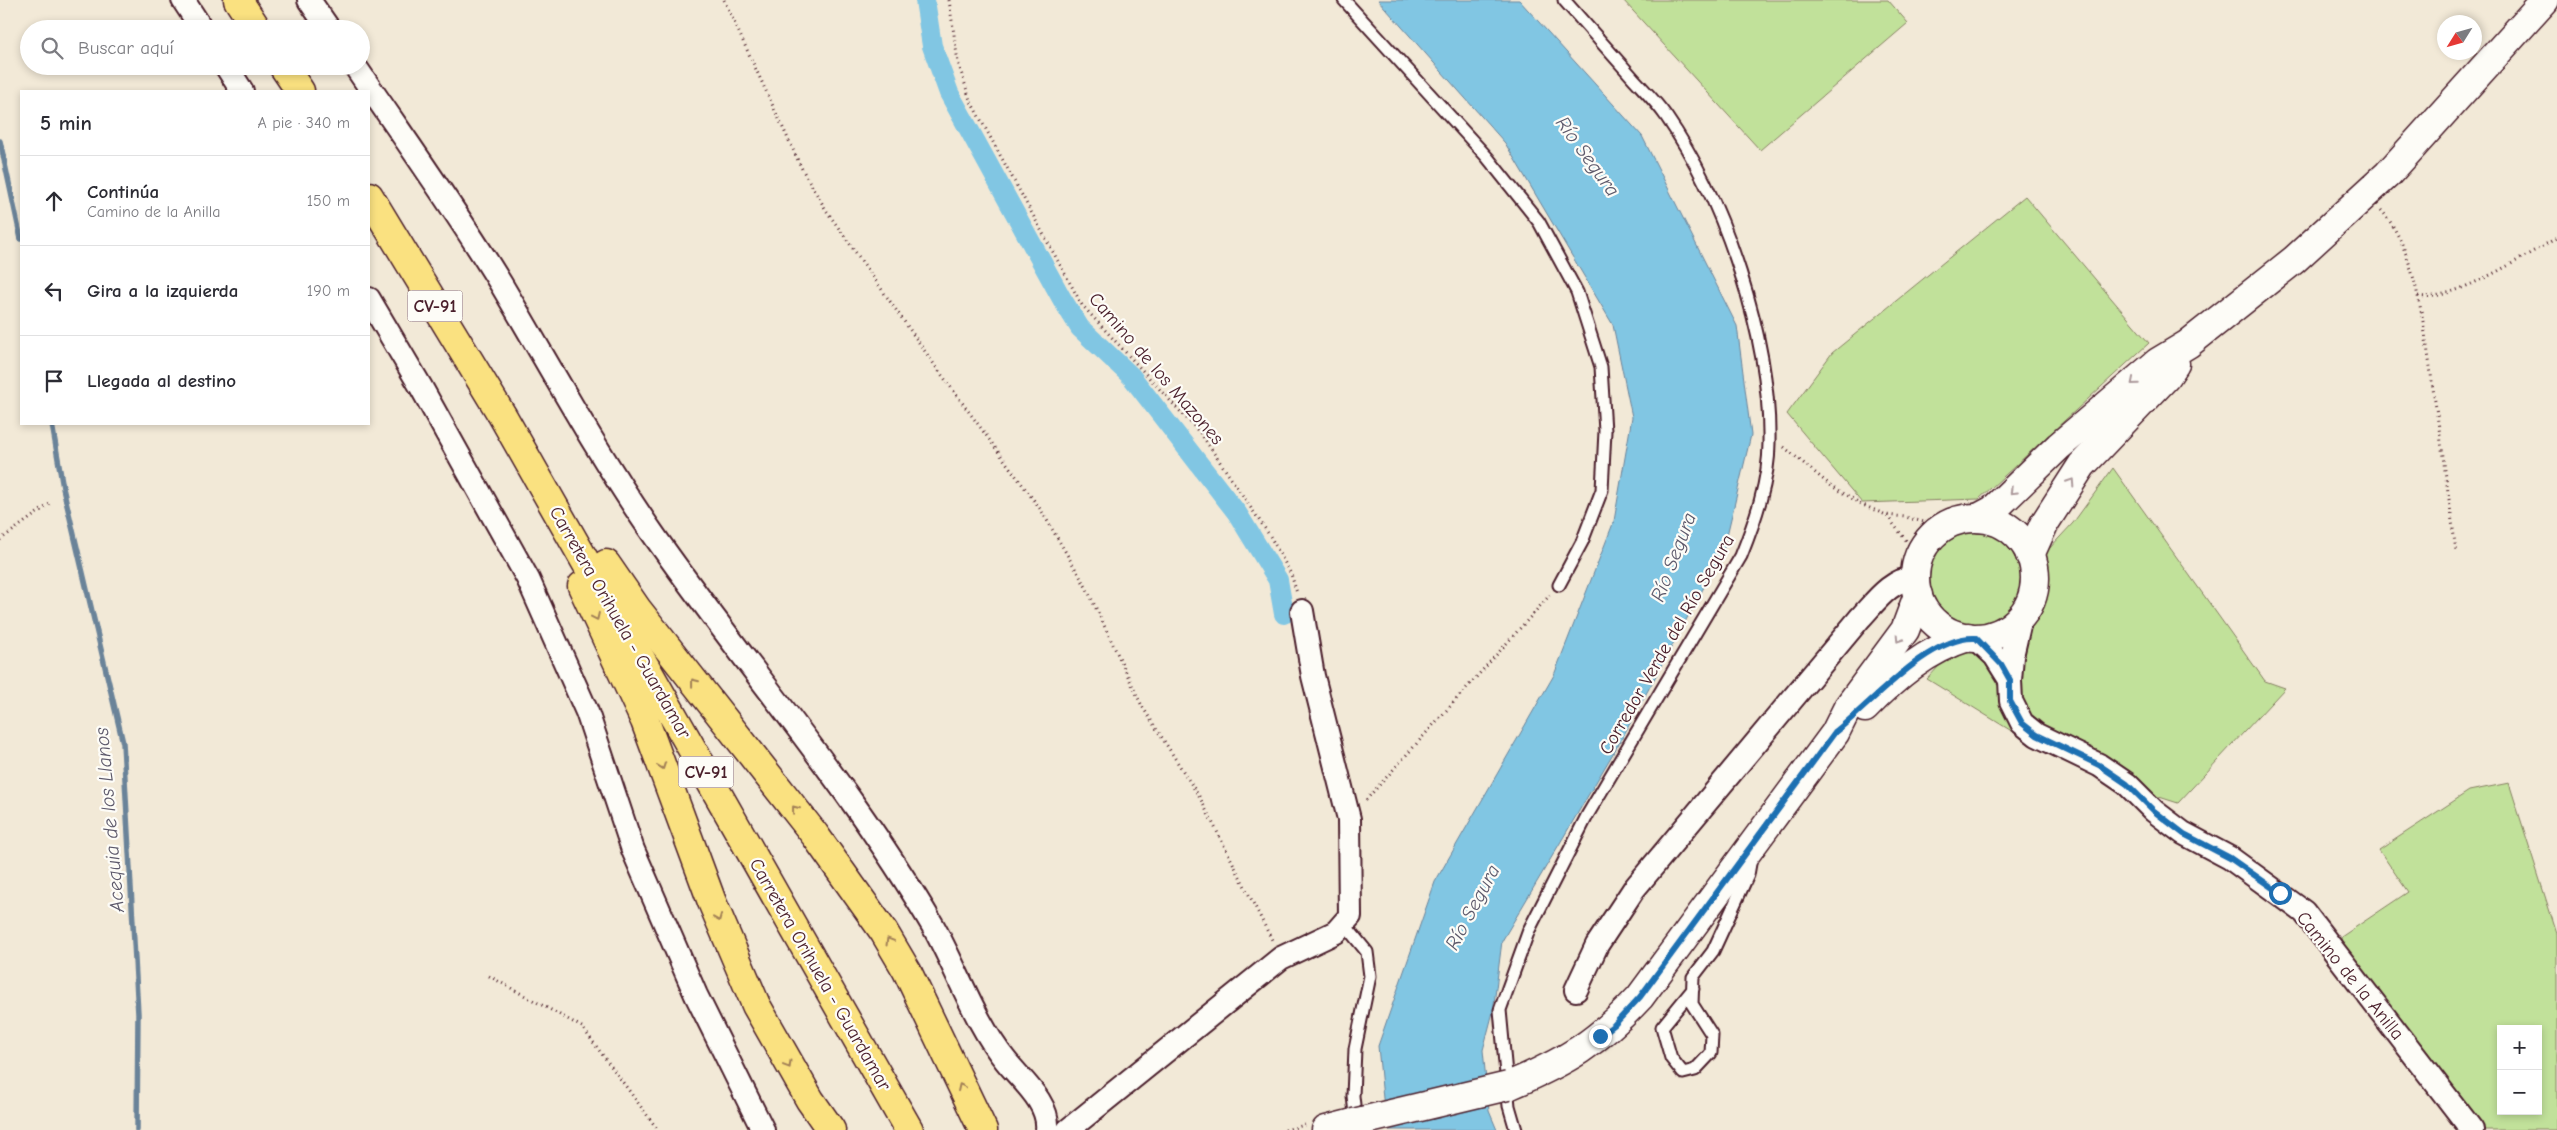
<!DOCTYPE html>
<html lang="es">
<head>
<meta charset="utf-8">
<style>
	:root { --surface:#fff; --page:#f2f2f3; --text:#2b2b33; --muted:#7c7c81; --line:#e1e1e2 }
	body { margin:0; font-family:"Comic Neue",sans-serif; background:var(--page); color:var(--text) }
	.controls { position:absolute; right:15px; bottom:15px; display:grid; overflow:hidden; border-radius:0px; box-shadow:0 2px 8px #0003 }
	.controls button { width:45px; height:45px; display:grid; place-items:center; padding:0; border:0; border-bottom:1px solid var(--line); background:var(--surface); color:var(--text); font:25px sans-serif }
	.compass { position:absolute; left:2437px; top:15px; width:45px; height:45px; border-radius:50%; background:var(--surface); box-shadow:0 2px 8px #0003; rotate:233deg }
	.stop { position:absolute; width:15px; height:15px; margin:-11px; border:4px solid #1f6fb2; border-radius:50%; background:#fff }
	.stop.end { background:#1f6fb2; border-color:#fff; box-shadow:0 1px 5px #0008 }
	.list { margin:0; padding:0; list-style:none }
	h2 { display:flex; justify-content:space-between; align-items:center; height:65px; margin:0; padding:0 20px; font-size:21px }
	h2 small { font-size:16px; font-weight:400; color:var(--muted) }
	.list li { display:grid; grid-template-columns:32px 1fr auto; gap:15px; align-items:center; box-sizing:border-box; height:90px; padding:0 20px; border-top:1px solid var(--line) }
	.list b { display:block; font-size:19px; white-space:nowrap }
	.list p { margin:0; font-size:16px; white-space:nowrap; color:var(--muted) }
	.list em { font-size:16px; font-style:normal; color:var(--muted) }
	.icon { flex:none; width:28px; height:28px; fill:none; stroke:currentColor; stroke-width:2; stroke-linecap:round; stroke-linejoin:round }
	.map { position:relative; flex:none; width:2557px; height:1130px; overflow:hidden }
	.search { position:absolute; background:var(--surface); box-shadow:0 2px 8px #0003; left:20px; top:20px; width:350px; height:55px; display:flex; align-items:center; gap:12px; box-sizing:border-box; padding:0 18px; border-radius:28px; color:var(--muted); font-size:19px }
	.panel { position:absolute; background:var(--surface); box-shadow:0 2px 8px #0003; left:20px; top:90px; width:350px; height:335px; border-radius:0px }
	.map>svg:first-child { display:block }
	.green { fill:#c1e19a; stroke:#868062; fill-rule:evenodd }
	.water { fill:#81c6e3; stroke:#6b8399 }
	.lines { fill:none; stroke-linecap:round; stroke-linejoin:round }
	.stream { stroke:#6b8399; stroke-width:5.5 }
	.canal { stroke:#81c6e3; stroke-width:20 }
	.lane-casing { stroke:#4a1f2b; stroke-width:15 }
	.street-casing { stroke:#4a1f2b; stroke-width:26 }
	.secondary-casing { stroke:#4a1f2b; stroke-width:31 }
	.primary-casing { stroke:#4a1f2b; stroke-width:31 }
	.path { stroke:#4a1f2b; stroke-width:3; stroke-dasharray:1 4; stroke-linecap:butt }
	.lane { stroke:#fdfcf7; stroke-width:11 }
	.street { stroke:#fdfcf7; stroke-width:22 }
	.secondary { stroke:#fdfcf7; stroke-width:28 }
	.primary { stroke:#fae180; stroke-width:28 }
	.secondary-bridge-casing { stroke:#4a1f2b; stroke-width:31; stroke-linecap:butt }
	.secondary-bridge { stroke:#fdfcf7; stroke-width:28 }
	.oneway { stroke:#ac999b }
	.oneway2 { stroke:#a28056 }
	.route { stroke:#1f6fb2; stroke-width:6 }
	.labels { text-anchor:middle; stroke-width:4.5; stroke-linejoin:round; paint-order:stroke }
	.shield { fill:#fdfcf7; stroke:#806168; stroke-width:1 }
	.shield-label { font-size:18px; font-weight:bold; fill:#4a1f2b }
	.street-label { font-size:19px; fill:#4a1f2b; stroke:#fdfcf7 }
	.water-label { font-size:20px; font-style:italic; fill:#5d596b; stroke:#fdfcf7 }
</style>
</head>
<body>
<div class="map">
<svg width="2557" height="1130" viewBox="0 0 2557 1130">
	<rect width="100%" height="100%" fill="#f2e9d7"/>
	<filter id="ink" filterUnits="userSpaceOnUse"><feTurbulence type="fractalNoise" baseFrequency=".02" numOctaves="2"/><feDisplacementMap in="SourceGraphic" scale="10" xChannelSelector="R" yChannelSelector="G"/><feConvolveMatrix kernelMatrix="1 2 1 2 8 2 1 2 1" color-interpolation-filters="sRGB"/></filter>
	<g filter="url(#ink)">
		<g class="green">
			<polygon points="1623,0 1888,0 1908,23 1760,150"/>
			<polygon points="2025,196 2149,343 1979,499 1862,503 1787,414 1832,353"/>
			<path d="M 2113,468 L 2265,681 L 2285,688 L 2178,803 L 2109,781 L 2010,730 L 1927,679 L 1978,624 C 1960,624 1943,617 1934,600 C 1928,590 1928,582 1930,571 C 1937,514 2017,520 2021,579 L 2073,523 Z"/>
			<path d="M 2509,783 L 2557,934 L 2557,1130 L 2459,1130 L 2347,980 L 2341,937 L 2408,892 L 2379,850 L 2469,791 ZM 2501,1029 L 2538,1029 L 2538,1111 L 2501,1111 Z"/>
		</g>
		<polygon class="water" points="1378,0 1519,0 1642,136 1737,326 1751,435 1723,552 1621,740 1502,941 1493,1012 1483,1050 1489,1111 1497,1130 1386,1130 1378,1046 1435,882 1554,675 1614,521 1632,417 1613,325 1505,143"/>
		<g class="lines">
			<g class="stream">
				<polyline points="0,141 21,239"/>
				<polyline points="52,424 63,488 123,743 138,1014 137,1130"/>
			</g>
			<polyline class="canal" points="925,0 932,46 949,93 1062,299 1080,328 1131,376 1237,513 1278,580 1284,614"/>
			<defs>
				<g id="lane">
					<polyline points="1344,0 1487,157 1539,222 1577,292 1601,367 1605,431 1602,490 1582,542 1559,585"/>
					<polyline points="1345,925 1367,952 1370,976 1355,1049 1353,1096 1356,1123"/>
					<polyline points="1693,989 1662,1027 1671,1058 1683,1073 1695,1070 1711,1053 1712,1035 1692,1004 1693,977 1713,951 1748,875 1751,858"/>
					<path d="M 1516,1130 L 1509,1106 L 1500,1010 L 1529,930 L 1588,814 L 1741,556 C 1755,521 1769,481 1769,443 C 1771,339 1725,201 1666,116 C 1657,103 1645,91 1634,79 C 1611,53 1587,26 1564,0"/>
				</g>
				<g id="street">
					<polyline points="183,0 202,29"/>
					<polyline points="309,0 329,29"/>
					<polyline points="226,66 242,91"/>
					<path d="M 355,66 C 404,138 456,210 501,284 C 552,370 600,459 658,541 C 749,670 853,789 933,926 C 957,969 975,1023 1006,1061 C 1021,1080 1050,1103 1047,1130"/>
					<polyline points="369,299 421,387 528,579 587,712 633,850 696,995 763,1130"/>
					<polyline points="2021,617 2012,656 2010,680 2011,701 2022,723 2037,735 2099,765 2127,784 2154,811 2183,833 2230,858 2304,912 2472,1130"/>
					<polyline points="1976,638 1995,656 2010,680"/>
					<path d="M 1576,990 L 1597,945 L 1634,889 L 1860,618 C 1876,601 1891,579 1915,578"/>
					<polyline points="1068,1130 1281,958 1336,932 1350,916 1349,819 1313,676 1302,611"/>
				</g>
				<g id="secondary">
					<polyline points="1978,518 1993,510 2059,446 2158,362 2188,344 2294,260 2388,174 2545,0"/>
					<circle cx="1975" cy="578" r="60"/>
					<polyline points="2030,555 2044,524 2082,465 2167,376 2175,364"/>
					<path d="M 1865,708 C 1895,677 1926,650 1968,637"/>
					<path d="M 1508,1086 C 1567,1061 1596,1044 1640,997 L 1835,733 L 1848,707 L 1905,630 L 1918,595"/>
					<polyline points="1326,1130 1353,1123"/>
				</g>
				<g id="primary">
					<polyline points="238,0 257,29"/>
					<polyline points="283,66 300,91"/>
					<polyline points="369,196 502,415 909,1130"/>
					<polyline points="606,564 637,609 815,835 884,932 907,971 983,1130"/>
					<polyline points="582,586 645,721 712,902 756,1005 810,1100 831,1130"/>
				</g>
			</defs>
			<use href="#lane" class="lane-casing"/>
			<use href="#street" class="street-casing"/>
			<use href="#secondary" class="secondary-casing"/>
			<use href="#primary" class="primary-casing"/>
			<g class="path">
				<polyline points="724,0 802,169 826,210 936,367 1041,510 1086,587 1142,706 1200,798 1272,940"/>
				<polyline points="949,0 958,62 970,100 1082,305 1201,434 1270,536 1291,574 1297,593"/>
				<path d="M 2381,210 C 2418,250 2426,343 2434,395 C 2442,447 2449,499 2456,551"/>
				<path d="M 2418,296 C 2452,303 2525,255 2557,238"/>
				<polyline points="1784,447 1830,485 1863,505 1886,515 1905,517 1943,527"/>
				<polyline points="1887,516 1912,548 1916,558"/>
				<polyline points="0,540 51,503"/>
				<polyline points="1366,800 1550,595"/>
				<polyline points="489,976 582,1027 658,1130"/>
				<polyline points="1285,1130 1305,1125"/>
			</g>
			<use href="#lane" class="lane"/>
			<use href="#street" class="street"/>
			<use href="#secondary" class="secondary"/>
			<use href="#primary" class="primary"/>
			<defs>
				<polyline id="secondary-bridge" points="1353,1123 1508,1086"/>
			</defs>
			<use href="#secondary-bridge" class="secondary-bridge-casing"/>
			<use href="#secondary-bridge" class="secondary-bridge"/>
		</g>
		<defs><path id="oneway-chevron" d="M-2-3.5L2.5 0L-2 3.5" fill="none" stroke-width="1.6" stroke-linecap="round" stroke-linejoin="round" transform="scale(1.25)"/></defs>
		<g class="oneway">
			<use href="#oneway-chevron" transform="translate(2134 382) rotate(140)"/>
			<use href="#oneway-chevron" transform="translate(2071 482) rotate(-57)"/>
			<use href="#oneway-chevron" transform="translate(2013 491) rotate(136)"/>
			<use href="#oneway-chevron" transform="translate(1899 639) rotate(123)"/>
		</g>
		<g class="oneway2">
			<use href="#oneway-chevron" transform="translate(596 617) rotate(65)"/>
			<use href="#oneway-chevron" transform="translate(694 682) rotate(-128)"/>
			<use href="#oneway-chevron" transform="translate(662 766) rotate(70)"/>
			<use href="#oneway-chevron" transform="translate(795 809) rotate(-128)"/>
			<use href="#oneway-chevron" transform="translate(718 918) rotate(68)"/>
			<use href="#oneway-chevron" transform="translate(889 941) rotate(-121)"/>
			<use href="#oneway-chevron" transform="translate(788 1065) rotate(59)"/>
			<use href="#oneway-chevron" transform="translate(961 1087) rotate(-115)"/>
		</g>
	</g>
	<g class="lines" filter="url(#ink)">
		<path class="route" d="M 1600,1036 L 1614,1025 L 1640,997 L 1835,732 C 1870,705 1929,635 1976,638 L 2001,664 L 2010,680 L 2010,701 L 2022,723 L 2037,735 L 2099,765 L 2127,784 L 2154,811 L 2184,834 L 2230,858 L 2280,893"/>
	</g>
	<g class="labels">
		<g class="shield">
			<rect x="407.5" y="290.5" width="55" height="31" rx="4"/>
			<rect x="678.5" y="756.5" width="55" height="31" rx="4"/>
		</g>
		<g class="shield-label">
			<text x="435" y="312">CV-91</text>
			<text x="706" y="778">CV-91</text>
		</g>
		<g class="street-label">
			<text transform="translate(1157 368) rotate(49)" y="7">Camino de los Mazones</text>
			<text transform="translate(621 622) rotate(60)" y="7">Carretera Orihuela - Guardamar</text>
			<text transform="translate(1666 644) rotate(-60)" y="7">Corredor Verde del Río Segura</text>
			<text transform="translate(821 974) rotate(60)" y="7">Carretera Orihuela - Guardamar</text>
			<text transform="translate(2351 975) rotate(51)" y="7">Camino de la Anilla</text>
		</g>
		<g class="water-label">
			<text transform="translate(1588 156) rotate(54)" y="7">Río Segura</text>
			<text transform="translate(1673 557) rotate(-69)" y="7">Río Segura</text>
			<text transform="translate(109 820) rotate(-95)" y="7">Acequia de los Llanos</text>
			<text transform="translate(1472 907) rotate(-62)" y="7">Río Segura</text>
		</g>
	</g>
</svg>
<div class="controls">
<button>+</button>
<button>−</button>
</div>
<svg class="compass" viewBox="-18 -18 36 36"><path d="M0-13l5 13h-10z" fill="#e53935"/><path d="M0 13l5-13h-10z" fill="#7c7c81"/></svg>
<div class="stop" style="left:2280px;top:893px"></div>
<div class="stop end" style="left:1600px;top:1036px"></div>
<div class="search"><svg class="icon" aria-label="search" viewBox="0 0 24 24"><circle cx="10" cy="10" r="6"/><path d="M15 15l6 6"/></svg>Buscar aquí</div>
<section class="panel">
<h2>5 min<small>A pie · 340 m</small></h2>
<ul class="list">
<li><svg class="icon" aria-label="ahead" viewBox="0 0 24 24"><path d="M12 20V5M6 11l6-6 6 6"/></svg><div><b>Continúa</b><p>Camino de la Anilla</p></div><em>150 m</em></li>
<li><svg class="icon" aria-label="left" viewBox="0 0 24 24"><path d="M17 20v-9H6M10 6l-5 5 5 5"/></svg><div><b>Gira a la izquierda</b></div><em>190 m</em></li>
<li><svg class="icon" aria-label="arrive" viewBox="0 0 24 24"><path d="M6 21V4h12l-3 4 3 4H6"/></svg><div><b>Llegada al destino</b></div></li>
</ul>
</section>
</div>
</body>
</html>
